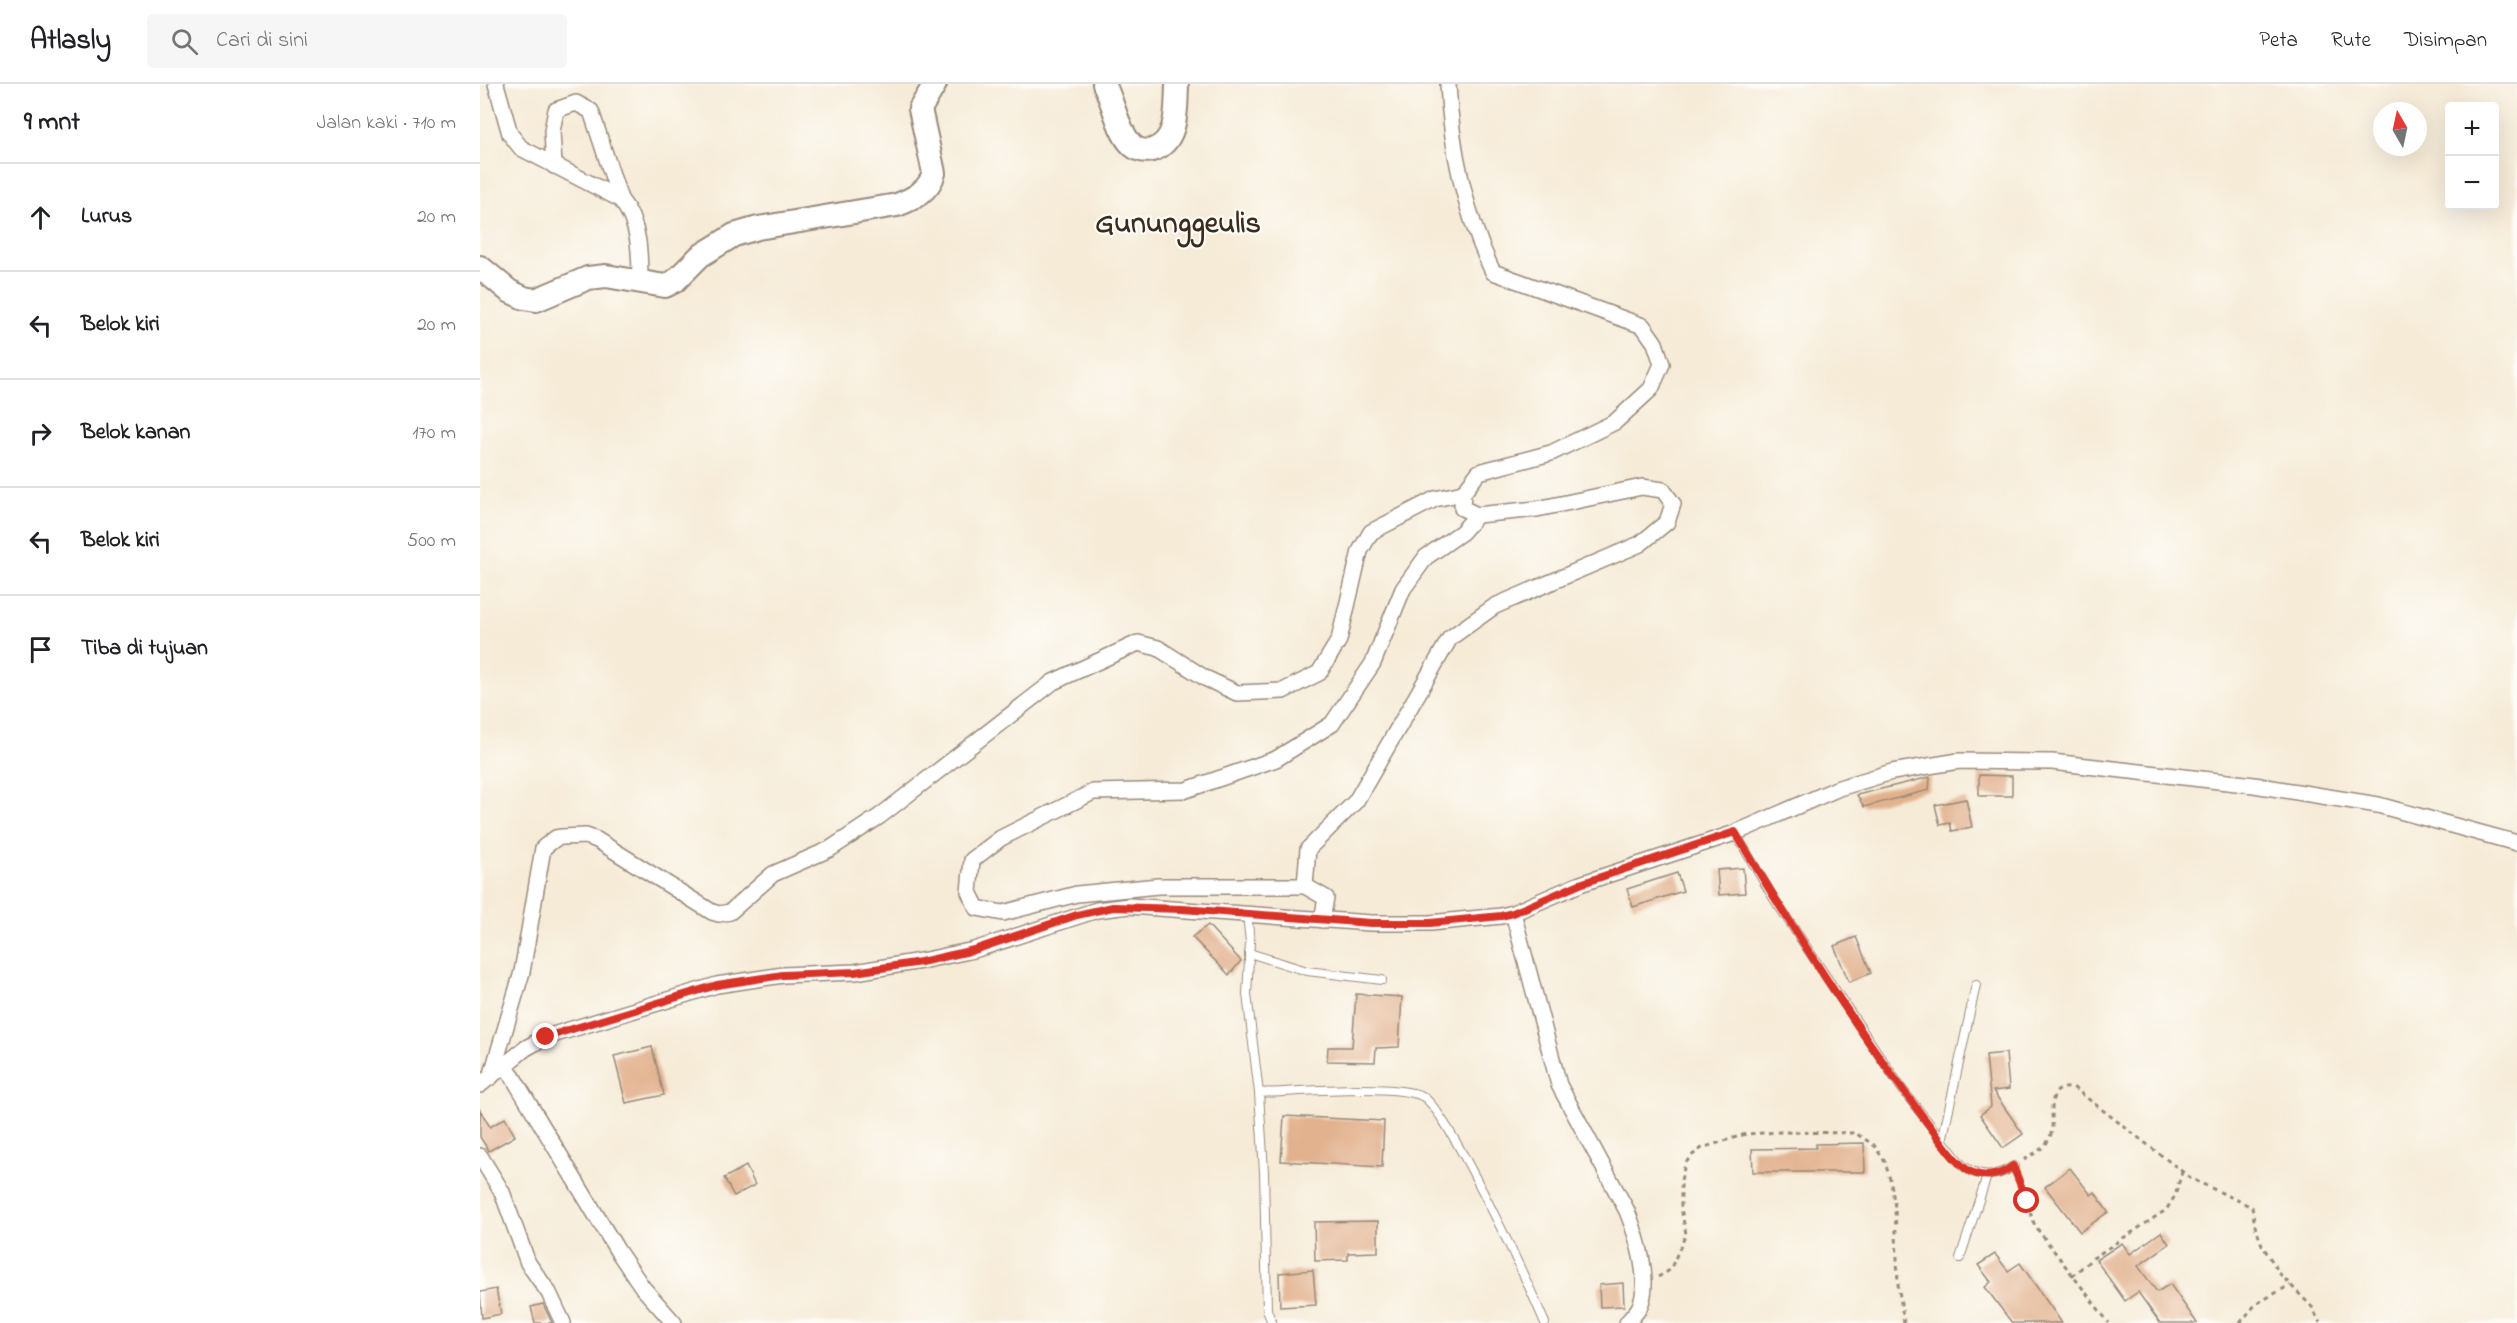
<!DOCTYPE html>
<html lang="id">
<head>
<meta charset="utf-8">
<style>
	:root { --surface:#fff; --page:#f6f6f6; --text:#202124; --muted:#757577; --line:#e0e0e0 }
	body { margin:0; font-family:"Indie Flower",sans-serif; background:var(--page); color:var(--text) }
	.controls { position:absolute; right:18px; top:18px; display:grid; overflow:hidden; border-radius:6px; box-shadow:0 6px 24px #0002 }
	.controls button { width:54px; height:54px; display:grid; place-items:center; padding:0; border:0; border-bottom:2px solid var(--line); background:var(--surface); color:var(--text); font:30px sans-serif }
	.compass { position:absolute; left:1893px; top:18px; width:54px; height:54px; border-radius:50%; background:var(--surface); box-shadow:0 6px 24px #0002; rotate:351deg }
	.stop { position:absolute; width:18px; height:18px; margin:-14px; border:4px solid #d93025; border-radius:50%; background:#fff }
	.stop.end { background:#d93025; border-color:#fff; box-shadow:0 2px 6px #0008 }
	.list { margin:0; padding:0; list-style:none }
	h2 { display:flex; justify-content:space-between; align-items:center; height:78px; margin:0; padding:0 24px; font-size:26px }
	h2 small { font-size:20px; font-weight:400; color:var(--muted) }
	.list li { display:grid; grid-template-columns:39px 1fr auto; gap:18px; align-items:center; box-sizing:border-box; height:108px; padding:0 24px; border-top:2px solid var(--line) }
	.list b { display:block; font-size:22px; white-space:nowrap }
	.list em { font-size:20px; font-style:normal; color:var(--muted) }
	.icon { flex:none; width:33px; height:33px; fill:none; stroke:currentColor; stroke-width:2; stroke-linecap:round; stroke-linejoin:round }
	.map { position:relative; flex:none; width:2037px; height:1239px; overflow:hidden }
	header { display:flex; align-items:center; gap:36px; box-sizing:border-box; height:84px; padding:0 30px; background:var(--surface); border-bottom:2px solid var(--line) }
	header strong { font-size:28px }
	nav { display:flex; gap:33px; margin-inline-start:auto; font-size:21px }
	.search { width:420px; height:54px; background:var(--page); display:flex; align-items:center; gap:15px; box-sizing:border-box; padding:0 21px; border-radius:6px; color:var(--muted); font-size:22px }
	main { display:flex }
	aside { flex:1; background:var(--surface) }
	.map>svg:first-child { display:block }
	.building { fill:#e2b18d }
	.lines { fill:none; stroke-linecap:round; stroke-linejoin:round }
	.service-casing { stroke:#988a7a; stroke-width:10 }
	.minor-casing { stroke:#988a7a; stroke-width:18 }
	.secondary-casing { stroke:#988a7a; stroke-width:26 }
	.path { stroke:#988a7a; stroke-width:3; stroke-dasharray:4.5 4.5; stroke-linecap:butt }
	.service { stroke:#fff; stroke-width:8 }
	.minor { stroke:#fff; stroke-width:15 }
	.secondary { stroke:#fff; stroke-width:22 }
	.route { stroke:#d93025; stroke-width:8 }
	.labels { text-anchor:middle; stroke-width:4.5; stroke-linejoin:round; paint-order:stroke }
	.quarter-label { font-size:30px; font-weight:bold; fill:#3b2a1e; stroke:#fdfcf7 }
</style>
</head>
<body>
<header>
<strong>Atlasly</strong>
<div class="search"><svg class="icon" aria-label="search" viewBox="0 0 24 24"><circle cx="10" cy="10" r="6"/><path d="M15 15l6 6"/></svg>Cari di sini</div>
<nav><a>Peta</a><a>Rute</a><a>Disimpan</a></nav>
</header>
<main>
<aside>
<h2>9 mnt<small>Jalan kaki · 710 m</small></h2>
<ul class="list">
<li><svg class="icon" aria-label="ahead" viewBox="0 0 24 24"><path d="M12 20V5M6 11l6-6 6 6"/></svg><div><b>Lurus</b></div><em>20 m</em></li>
<li><svg class="icon" aria-label="left" viewBox="0 0 24 24"><path d="M17 20v-9H6M10 6l-5 5 5 5"/></svg><div><b>Belok kiri</b></div><em>20 m</em></li>
<li><svg class="icon" aria-label="right" viewBox="0 0 24 24"><path d="M7 20v-9h11M14 6l5 5-5 5"/></svg><div><b>Belok kanan</b></div><em>170 m</em></li>
<li><svg class="icon" aria-label="left" viewBox="0 0 24 24"><path d="M17 20v-9H6M10 6l-5 5 5 5"/></svg><div><b>Belok kiri</b></div><em>500 m</em></li>
<li><svg class="icon" aria-label="arrive" viewBox="0 0 24 24"><path d="M6 21V4h12l-3 4 3 4H6"/></svg><div><b>Tiba di tujuan</b></div></li>
</ul>
</aside>
<div class="map">
<svg width="2037" height="1239" viewBox="0 0 2037 1239">
	<rect width="100%" height="100%" fill="#fdfcf7"/>
	<filter id="ink" filterUnits="userSpaceOnUse"><feTurbulence type="fractalNoise" baseFrequency=".0167" numOctaves="2"/><feDisplacementMap in="SourceGraphic" scale="12" xChannelSelector="R" yChannelSelector="G"/><feConvolveMatrix kernelMatrix="1 2 1 2 8 2 1 2 1" color-interpolation-filters="sRGB"/></filter>
	<filter id="wash" filterUnits="userSpaceOnUse"><feTurbulence type="fractalNoise" baseFrequency=".008" numOctaves="4" result="noise"/><feDisplacementMap in="SourceGraphic" scale="24" xChannelSelector="R" yChannelSelector="G"/><feGaussianBlur stdDeviation="1.35" result="paint"/><feColorMatrix in="noise" values="0 0 0 0 0 0 0 0 0 0 0 0 0 0 0 0 0 1.4 0 .05"/><feComposite in="paint" operator="in"/></filter>
	<g filter="url(#wash)">
		<rect width="100%" height="100%" fill="#f6ebd7"/>
		<g id="blocks">
			<g class="building">
				<polygon points="1499,691 1532,692 1532,712 1499,712"/>
				<polygon points="1450,693 1449,706 1384,723 1377,711"/>
				<polygon points="1486,715 1492,743 1472,747 1470,739 1460,741 1455,721"/>
				<polygon points="1263,784 1265,809 1239,811 1237,786"/>
				<polygon points="1197,789 1203,807 1153,823 1147,805"/>
				<polygon points="728,841 761,877 749,891 712,853"/>
				<polygon points="1376,853 1391,889 1369,898 1354,862"/>
				<polygon points="876,910 922,913 919,963 896,964 895,978 847,977 848,963 872,963"/>
				<polygon points="172,963 184,1011 146,1019 134,972"/>
				<polygon points="1526,969 1529,1005 1513,1007 1543,1050 1523,1064 1500,1031 1511,1023 1506,971"/>
				<polygon points="0,1026 10,1043 25,1034 35,1052 9,1067 0,1053"/>
				<polygon points="804,1032 904,1037 902,1083 801,1077"/>
				<polygon points="1384,1059 1385,1088 1273,1088 1272,1065 1336,1064 1336,1060"/>
				<polygon points="266,1082 275,1101 254,1112 244,1094"/>
				<polygon points="1590,1084 1611,1111 1615,1108 1628,1128 1600,1148 1565,1103"/>
				<polygon points="898,1137 898,1168 868,1169 868,1176 835,1177 834,1138"/>
				<polygon points="1681,1148 1689,1160 1658,1182 1677,1208 1690,1200 1717,1239 1680,1239 1658,1208 1645,1217 1616,1176 1642,1159 1650,1170"/>
				<polygon points="1515,1170 1528,1187 1540,1179 1582,1239 1532,1239 1505,1203 1511,1198 1498,1181"/>
				<polygon points="833,1186 836,1221 800,1223 799,1189"/>
				<polygon points="1143,1199 1144,1222 1120,1223 1119,1201"/>
				<polygon points="16,1205 21,1230 2,1234 0,1208"/>
				<polygon points="63,1220 72,1239 55,1239 51,1223"/>
			</g>
		</g>
	</g>
	<g filter="url(#ink)">
		<use href="#blocks" fill-opacity="0" stroke="#988a7a" stroke-width="1.5"/>
		<g class="lines">
			<defs>
				<g id="service">
					<path d="M 1255,749 L 1294,815 L 1422,1005 L 1482,1081 C 1499,1094 1516,1094 1534,1082"/>
					<polyline points="767,830 770,858 767,910 779,1009 784,1088 787,1226 792,1239"/>
					<polyline points="769,869 827,887 902,896"/>
					<path d="M 779,1009 C 815,1008 914,999 942,1012 C 968,1025 1050,1204 1065,1239"/>
					<polyline points="1462,1057 1496,901"/>
					<polyline points="1480,1174 1507,1092"/>
				</g>
				<g id="minor">
					<path d="M 16,0 L 30,50 L 41,64 L 140,115 C 160,139 160,169 160,199"/>
					<polyline points="74,82 72,47 76,26 96,19 111,27 140,115"/>
					<path d="M 825,802 L 828,765 L 876,717 L 970,554 L 1015,522 L 1160,460 L 1187,438 L 1193,420 L 1183,406 L 1162,403 L 1057,425 L 997,431 L 982,424 L 983,409 L 999,388 L 1071,369 L 1135,338 L 1171,305 L 1182,280 L 1175,259 L 1163,242 L 1013,188 C 985,131 971,63 968,0"/>
					<path d="M 1033,829 L 1079,1001 L 1147,1127 C 1157,1152 1172,1198 1159,1224 C 1156,1229 1151,1234 1147,1239"/>
					<polyline points="842,836 846,814 825,802 678,802 597,810 523,829 497,824 489,808 492,776 521,754 613,708 706,706 796,675 852,640 893,579 923,505 946,473 982,448 997,431"/>
					<polyline points="25,980 137,1166 163,1204 194,1239"/>
					<polyline points="11,993 42,888 63,764 76,754 82,753 106,752 117,756 232,828 239,830 250,828 293,790 350,765 400,732 573,598 658,559 678,564 725,594 757,609 803,607 839,589 859,556 880,467 891,448 955,415 983,409"/>
					<polyline points="0,1001 46,964 66,953 237,901 303,891 375,888 441,877 494,866 617,826 649,822 891,839 950,839 1021,832 1033,829 1100,800 1255,749 1359,704 1412,688 1479,677 1572,678 1774,701 1898,721 2037,759"/>
					<polyline points="0,1072 22,1108 48,1179 69,1209 83,1239"/>
				</g>
				<g id="secondary">
					<path d="M 624,0 C 633,17 638,47 651,60 C 656,66 665,68 672,66 C 699,58 696,22 697,0"/>
					<path d="M 0,183 L 29,207 L 44,214 L 56,216 L 108,194 L 126,192 L 185,202 L 195,197 L 220,172 L 254,151 L 278,144 L 417,121 C 433,115 449,107 454,89 L 440,25 L 455,0"/>
				</g>
			</defs>
			<use href="#service" class="service-casing"/>
			<use href="#minor" class="minor-casing"/>
			<use href="#secondary" class="secondary-casing"/>
			<g class="path">
				<path d="M 1544,1076 C 1553,1070 1564,1065 1569,1055 C 1579,1037 1559,1000 1594,1004 L 1712,1095 L 1772,1123 L 1775,1142 L 1782,1161 L 1800,1190 L 1832,1223 L 1840,1239"/>
				<polyline points="1538,1094 1555,1142 1629,1239"/>
				<polyline points="1592,1192 1613,1174 1686,1126 1695,1112 1702,1088"/>
				<polyline points="1178,1193 1190,1186 1206,1150 1201,1124 1201,1096 1205,1080 1211,1072 1222,1064 1266,1050 1300,1048 1375,1049 1394,1061 1405,1078 1411,1099 1415,1123 1418,1200 1424,1239"/>
				<polyline points="1760,1239 1776,1220 1810,1201"/>
			</g>
			<use href="#service" class="service"/>
			<use href="#minor" class="minor"/>
			<use href="#secondary" class="secondary"/>
		</g>
	</g>
	<g class="lines" filter="url(#ink)">
		<path class="route" d="M 66,953 L 237,901 L 303,891 L 375,888 L 441,878 L 494,866 L 597,831 L 633,823 L 702,825 L 891,839 L 950,839 L 1021,832 L 1033,829 L 1100,800 L 1255,748 C 1313,846 1377,946 1446,1037 C 1457,1051 1475,1080 1491,1088 C 1506,1095 1521,1091 1533,1082 L 1547,1117"/>
	</g>
	<g class="labels">
		<g class="quarter-label">
			<text x="698" y="148">Gununggeulis</text>
		</g>
	</g>
</svg>
<div class="controls">
<button>+</button>
<button>−</button>
</div>
<svg class="compass" viewBox="-18 -18 36 36"><path d="M0-13l5 13h-10z" fill="#e53935"/><path d="M0 13l5-13h-10z" fill="#757577"/></svg>
<div class="stop" style="left:1547px;top:1117px"></div>
<div class="stop end" style="left:66px;top:953px"></div>
</div>
</main>
</body>
</html>
